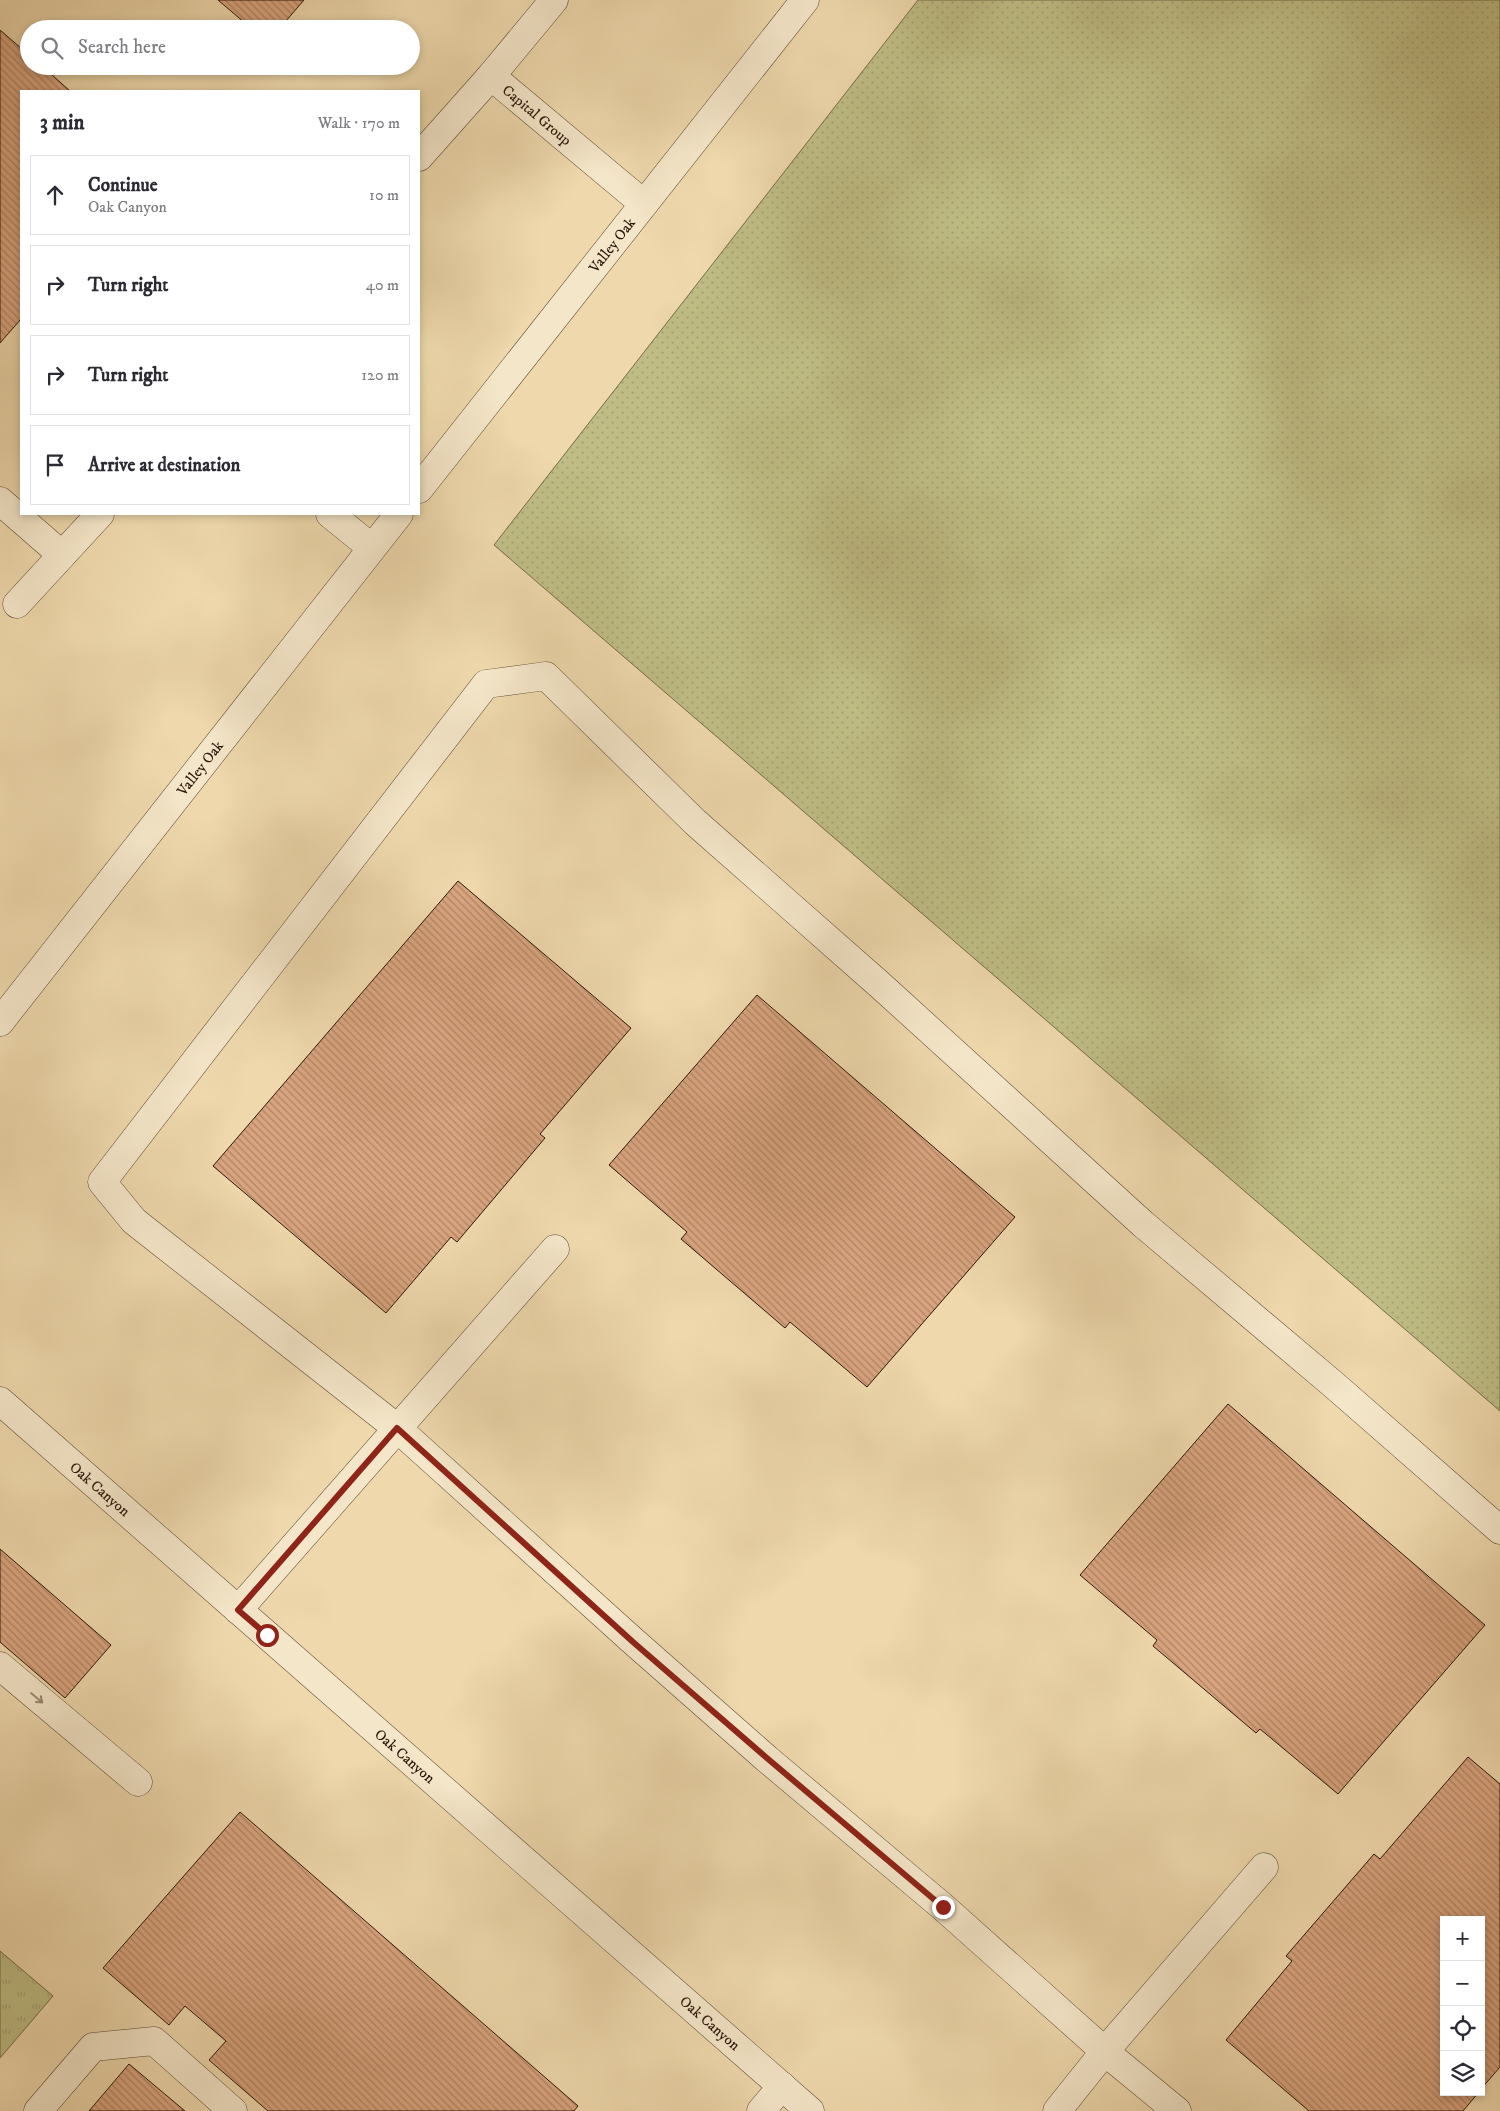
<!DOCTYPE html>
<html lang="en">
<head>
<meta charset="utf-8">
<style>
	:root { --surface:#fff; --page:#f7f7f7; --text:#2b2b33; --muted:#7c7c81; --line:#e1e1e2 }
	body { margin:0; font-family:"IM FELL DW Pica",serif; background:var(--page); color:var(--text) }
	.controls { position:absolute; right:15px; bottom:15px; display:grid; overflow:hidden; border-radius:0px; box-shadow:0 2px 8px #0003 }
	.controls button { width:45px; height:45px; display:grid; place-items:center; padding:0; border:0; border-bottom:1px solid var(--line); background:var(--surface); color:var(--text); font:25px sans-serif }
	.stop { position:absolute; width:15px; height:15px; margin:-11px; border:4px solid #8f2418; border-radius:50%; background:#fff }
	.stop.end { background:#8f2418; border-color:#fff; box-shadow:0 1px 5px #0008 }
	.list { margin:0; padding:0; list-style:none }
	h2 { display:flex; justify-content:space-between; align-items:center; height:65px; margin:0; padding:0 20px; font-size:21px }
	h2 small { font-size:16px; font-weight:400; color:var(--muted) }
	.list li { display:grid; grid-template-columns:32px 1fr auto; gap:15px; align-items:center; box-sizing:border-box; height:80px; margin:0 10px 10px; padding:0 10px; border:1px solid var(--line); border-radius:0px }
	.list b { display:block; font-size:19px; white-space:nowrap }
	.list p { margin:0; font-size:16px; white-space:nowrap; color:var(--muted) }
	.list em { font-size:16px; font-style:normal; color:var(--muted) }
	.icon { flex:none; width:28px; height:28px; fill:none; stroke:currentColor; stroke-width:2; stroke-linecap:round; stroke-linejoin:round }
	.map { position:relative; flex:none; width:1500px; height:2111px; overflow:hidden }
	.search { position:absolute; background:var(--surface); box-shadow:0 2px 8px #0003; left:20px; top:20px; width:400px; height:55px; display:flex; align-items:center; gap:12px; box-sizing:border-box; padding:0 18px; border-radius:28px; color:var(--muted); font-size:19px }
	.panel { position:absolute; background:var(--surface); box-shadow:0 2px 8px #0003; left:20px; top:90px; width:400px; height:425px; border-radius:0px }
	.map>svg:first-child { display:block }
	.grass { fill:url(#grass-dots); stroke:#756a48 }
	.park { fill:url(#park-tufts); stroke:#756a48 }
	.building { fill:url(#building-back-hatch); stroke:#2b170a }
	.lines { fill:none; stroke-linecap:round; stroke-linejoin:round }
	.minor-casing { stroke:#5c4732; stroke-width:29 }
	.minor { stroke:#f4e6c9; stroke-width:28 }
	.oneway { stroke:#9a8973 }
	.route { stroke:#8f2418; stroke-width:6 }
	.labels { text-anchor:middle; stroke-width:4.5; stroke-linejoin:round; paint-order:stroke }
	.street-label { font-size:15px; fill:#2b170a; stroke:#f4e6c9 }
</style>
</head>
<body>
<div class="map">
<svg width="1500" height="2111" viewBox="0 0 1500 2111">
	<defs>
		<pattern id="grass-dots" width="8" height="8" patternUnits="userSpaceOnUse" patternTransform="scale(1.25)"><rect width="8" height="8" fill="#bfbd85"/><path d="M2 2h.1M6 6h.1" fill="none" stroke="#a4a272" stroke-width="1.8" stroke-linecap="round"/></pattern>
		<pattern id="park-tufts" width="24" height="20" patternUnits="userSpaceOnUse" patternTransform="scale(1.25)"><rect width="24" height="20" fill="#bfbd85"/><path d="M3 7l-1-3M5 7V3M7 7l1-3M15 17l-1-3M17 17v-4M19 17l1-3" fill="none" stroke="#a4a272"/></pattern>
		<pattern id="building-back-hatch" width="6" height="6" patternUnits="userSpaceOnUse" patternTransform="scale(1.25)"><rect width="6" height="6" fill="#d8a37e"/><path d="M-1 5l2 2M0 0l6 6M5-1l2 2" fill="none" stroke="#af8465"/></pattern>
	</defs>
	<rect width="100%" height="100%" fill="#eed8ac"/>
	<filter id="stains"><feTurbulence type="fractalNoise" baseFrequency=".004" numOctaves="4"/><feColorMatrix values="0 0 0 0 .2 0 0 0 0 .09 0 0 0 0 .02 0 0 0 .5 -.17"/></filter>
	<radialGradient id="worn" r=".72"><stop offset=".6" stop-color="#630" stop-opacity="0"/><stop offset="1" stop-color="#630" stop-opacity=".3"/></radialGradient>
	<polygon class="grass" points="918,0 1500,0 1500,1411 494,545"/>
	<polygon class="park" points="0,1951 53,1996 0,2058"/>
	<g class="building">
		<polygon points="218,0 304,0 279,29 252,29"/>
		<polygon points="0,30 29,55 29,66 42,66 70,91 21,91 21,319 0,343"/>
		<polygon points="458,881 631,1028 540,1134 545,1138 457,1242 451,1237 386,1313 213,1166"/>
		<polygon points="757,995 1015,1217 867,1387 790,1322 785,1328 681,1239 687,1232 609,1165"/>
		<polygon points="1228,1404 1485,1625 1338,1794 1260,1729 1256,1733 1153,1646 1157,1640 1080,1575"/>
		<polygon points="0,1549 111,1645 65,1698 0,1642"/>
		<polygon points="1468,1757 1500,1784 1500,2067 1481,2089 1481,1920 1444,1920 1444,2092 1479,2092 1463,2111 1309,2111 1226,2040 1292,1961 1286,1956 1374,1854 1380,1859"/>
		<polygon points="240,1812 578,2106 574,2111 268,2111 209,2060 226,2041 185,2006 169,2025 103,1968"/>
		<polygon points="129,2064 185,2111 89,2111"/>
	</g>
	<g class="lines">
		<defs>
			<g id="minor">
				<polyline points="491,76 554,0"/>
				<polyline points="419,157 491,76 644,204"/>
				<polyline points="419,489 805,0"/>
				<polyline points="0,501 62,555"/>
				<polyline points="330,514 372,548"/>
				<polyline points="17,604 100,514"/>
				<polyline points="0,1022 399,514"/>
				<polyline points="0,1401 810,2111"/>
				<polyline points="238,1610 555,1249"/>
				<polyline points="0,1666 138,1782"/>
				<polyline points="38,2111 93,2047 154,2041 233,2111"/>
				<polyline points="761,2111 782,2086"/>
				<polyline points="1057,2111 1105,2051 1264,1867"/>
				<polyline points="1177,2111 1110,2056 943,1907 767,1759 633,1641 397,1428 134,1221 102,1182 486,684 546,676 695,822 880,985 1143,1224 1334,1385 1500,1530"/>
			</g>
		</defs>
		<use href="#minor" class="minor-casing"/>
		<use href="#minor" class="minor"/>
	</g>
	<defs><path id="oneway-shaft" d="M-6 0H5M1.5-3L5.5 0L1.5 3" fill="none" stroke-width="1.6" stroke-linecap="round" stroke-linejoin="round" transform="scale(1.25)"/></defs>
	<use class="oneway" href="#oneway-shaft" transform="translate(37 1698) rotate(40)"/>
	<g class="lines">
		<polyline class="route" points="267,1635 238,1610 397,1428 633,1642 768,1759 943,1907"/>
	</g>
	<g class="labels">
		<g class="street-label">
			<text transform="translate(537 115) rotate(40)" y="5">Capital Group</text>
			<text transform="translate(612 245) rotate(-52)" y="5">Valley Oak</text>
			<text transform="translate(200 768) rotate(-52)" y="5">Valley Oak</text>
			<text transform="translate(100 1489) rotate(41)" y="5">Oak Canyon</text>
			<text transform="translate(405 1756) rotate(41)" y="5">Oak Canyon</text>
			<text transform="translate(710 2023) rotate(41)" y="5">Oak Canyon</text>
		</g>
	</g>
	<rect width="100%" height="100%" filter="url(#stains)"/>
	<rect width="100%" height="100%" fill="url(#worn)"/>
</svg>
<div class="controls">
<button>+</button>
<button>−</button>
<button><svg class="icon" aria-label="locate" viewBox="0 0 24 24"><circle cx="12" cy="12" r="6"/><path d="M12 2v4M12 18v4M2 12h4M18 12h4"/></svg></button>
<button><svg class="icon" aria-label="layers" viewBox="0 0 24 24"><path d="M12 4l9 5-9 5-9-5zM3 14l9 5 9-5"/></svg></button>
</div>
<div class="stop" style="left:267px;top:1635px"></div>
<div class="stop end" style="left:943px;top:1907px"></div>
<div class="search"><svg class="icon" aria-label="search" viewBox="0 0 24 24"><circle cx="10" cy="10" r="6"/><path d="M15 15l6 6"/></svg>Search here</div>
<section class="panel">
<h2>3 min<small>Walk · 170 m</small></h2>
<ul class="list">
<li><svg class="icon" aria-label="ahead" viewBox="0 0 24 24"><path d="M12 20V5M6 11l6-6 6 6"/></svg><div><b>Continue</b><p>Oak Canyon</p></div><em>10 m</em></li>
<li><svg class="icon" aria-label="right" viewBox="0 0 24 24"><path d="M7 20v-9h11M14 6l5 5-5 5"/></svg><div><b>Turn right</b></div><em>40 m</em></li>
<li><svg class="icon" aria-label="right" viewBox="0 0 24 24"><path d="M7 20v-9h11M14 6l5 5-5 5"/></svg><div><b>Turn right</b></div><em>120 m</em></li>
<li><svg class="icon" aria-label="arrive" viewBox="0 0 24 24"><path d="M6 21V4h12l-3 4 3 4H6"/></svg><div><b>Arrive at destination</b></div></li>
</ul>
</section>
</div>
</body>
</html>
